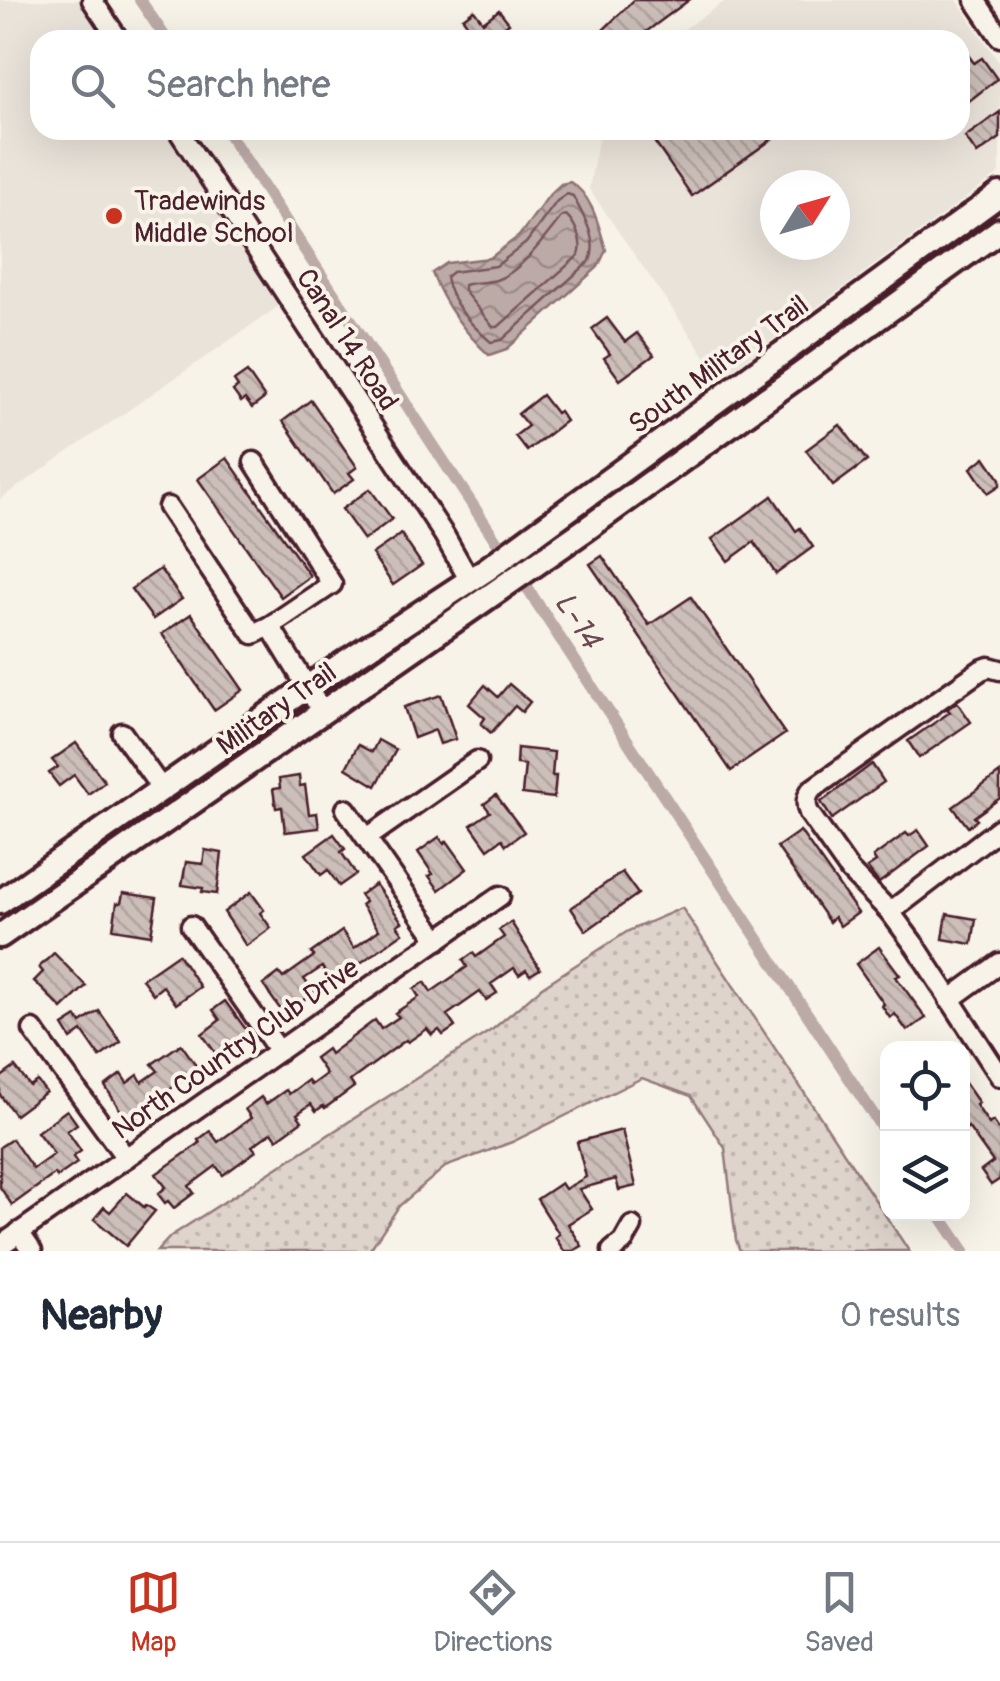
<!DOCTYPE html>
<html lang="en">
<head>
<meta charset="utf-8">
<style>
	:root { --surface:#fff; --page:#f2f2f3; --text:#1f2937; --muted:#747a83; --line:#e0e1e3; --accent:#c8321e }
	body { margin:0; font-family:Pangolin,sans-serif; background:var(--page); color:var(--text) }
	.controls { position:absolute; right:30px; bottom:30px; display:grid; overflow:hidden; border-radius:20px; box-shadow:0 10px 40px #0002 }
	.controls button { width:90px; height:90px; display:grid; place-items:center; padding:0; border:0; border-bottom:2px solid var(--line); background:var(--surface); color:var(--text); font:50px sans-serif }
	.compass { position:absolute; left:760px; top:170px; width:90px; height:90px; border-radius:50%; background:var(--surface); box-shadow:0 10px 40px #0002; rotate:53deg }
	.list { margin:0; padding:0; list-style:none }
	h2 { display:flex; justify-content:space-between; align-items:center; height:130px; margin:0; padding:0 40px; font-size:42px }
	h2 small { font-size:32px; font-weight:400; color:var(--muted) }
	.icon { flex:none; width:55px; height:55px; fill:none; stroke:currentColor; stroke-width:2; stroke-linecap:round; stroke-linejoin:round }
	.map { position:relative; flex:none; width:1000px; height:1251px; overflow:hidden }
	.search { position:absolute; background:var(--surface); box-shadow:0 10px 40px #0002; left:30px; right:30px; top:30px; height:110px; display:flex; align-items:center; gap:25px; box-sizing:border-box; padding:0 35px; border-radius:30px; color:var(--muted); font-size:38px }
	.sheet { height:290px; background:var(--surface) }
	nav { display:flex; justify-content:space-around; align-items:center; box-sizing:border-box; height:140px; border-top:2px solid var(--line); background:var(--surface); font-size:28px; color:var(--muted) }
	nav a { display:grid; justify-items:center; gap:5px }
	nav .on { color:var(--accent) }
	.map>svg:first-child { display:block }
	.built { fill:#eae3da; fill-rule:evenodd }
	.grass { fill:url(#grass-dots); stroke:#947a7c; stroke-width:2.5 }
	.water { fill:url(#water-waves); stroke:#8e7275; stroke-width:2.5 }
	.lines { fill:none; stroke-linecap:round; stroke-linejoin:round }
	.shore { stroke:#78575d; stroke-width:2.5 }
	.canal { stroke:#bcaaa7; stroke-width:12 }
	.building { fill:url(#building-back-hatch); stroke:#4a1f2b; stroke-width:2.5 }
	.minor-casing { stroke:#4a1f2b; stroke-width:25 }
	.major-casing { stroke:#4a1f2b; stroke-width:30 }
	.minor { stroke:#f7f3e8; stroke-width:18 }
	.major { stroke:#f7f3e8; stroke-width:22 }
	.poi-dot { fill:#c8321e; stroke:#f7f3e8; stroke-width:4 }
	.labels { text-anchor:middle; stroke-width:8; stroke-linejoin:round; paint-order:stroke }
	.poi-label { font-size:28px; fill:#4a1f2b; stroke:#f7f3e8; text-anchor:start }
	.street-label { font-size:28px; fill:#4a1f2b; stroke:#f7f3e8 }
	.water-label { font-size:30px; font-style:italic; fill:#6c4950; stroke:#f7f3e8 }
</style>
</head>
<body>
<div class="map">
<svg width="1000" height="1251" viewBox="0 0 1000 1251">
	<defs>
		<pattern id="grass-dots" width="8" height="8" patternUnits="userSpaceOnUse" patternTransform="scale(2.5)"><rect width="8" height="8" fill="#ded4cc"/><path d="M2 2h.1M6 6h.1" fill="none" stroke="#c0b6af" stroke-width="1.8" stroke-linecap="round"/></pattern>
		<pattern id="water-waves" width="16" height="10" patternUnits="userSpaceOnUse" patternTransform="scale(2.5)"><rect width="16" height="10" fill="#bcaaa7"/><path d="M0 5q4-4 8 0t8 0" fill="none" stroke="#9b8a88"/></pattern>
		<pattern id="building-back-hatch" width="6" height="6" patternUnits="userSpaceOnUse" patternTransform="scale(2.5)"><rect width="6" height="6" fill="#ccbfb9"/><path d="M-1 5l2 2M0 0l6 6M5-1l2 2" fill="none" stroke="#b1a49f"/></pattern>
	</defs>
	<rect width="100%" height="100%" fill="#f7f3e8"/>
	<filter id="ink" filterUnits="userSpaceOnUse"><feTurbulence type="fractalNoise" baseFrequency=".01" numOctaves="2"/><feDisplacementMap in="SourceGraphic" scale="20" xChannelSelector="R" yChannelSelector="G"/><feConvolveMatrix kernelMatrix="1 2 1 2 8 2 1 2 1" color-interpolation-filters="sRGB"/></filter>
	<g filter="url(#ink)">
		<g class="built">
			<polygon points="0,0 85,0 112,40 40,40 40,130 172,130 285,302 0,499"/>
			<path d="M 727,0 L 957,0 L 1000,64 L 1000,173 L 720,378 L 589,189 L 600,130 L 960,130 L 960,40 L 668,40 ZM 775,185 L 835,185 L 835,245 L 775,245 Z"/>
		</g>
		<polygon class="grass" points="682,908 909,1251 740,1251 736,1240 725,1148 691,1096 642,1078 512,1142 445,1167 399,1206 369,1251 157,1251 171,1236 493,1029 542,987 628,931"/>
		<path class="water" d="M 570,182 C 592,194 599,227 606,250 L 598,267 L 507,349 L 489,355 C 463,331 445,306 432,273 L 447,263 L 490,258 L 519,236 L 550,194 L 561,184 Z"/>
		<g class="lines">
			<g class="shore">
				<path d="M 567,194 L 573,196 C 583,216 599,239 590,261 L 502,340 L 491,342 C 472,326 450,302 446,277 L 452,272 L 496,266 L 526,243 L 557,201 Z"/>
				<path d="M 566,215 C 575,223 584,243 579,255 L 498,327 L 493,327 L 464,291 L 464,285 C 474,282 485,283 496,280 C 521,272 546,236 562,216 Z"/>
			</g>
			<g class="canal">
				<polyline points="140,0 167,40"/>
				<path d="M 226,130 C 447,465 665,802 888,1137"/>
				<polyline points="939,1214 964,1251"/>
			</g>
		</g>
		<g class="building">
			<polygon points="634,0 689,0 635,40 611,40 603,30"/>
			<polygon points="474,10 483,22 499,10 509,23 497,32 500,35 494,40 479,40 463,18"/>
			<polygon points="960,44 974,63 982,58 997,79 969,101 960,89"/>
			<polygon points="1000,112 1000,138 977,154 965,137"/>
			<polygon points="646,130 785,130 692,196"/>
			<polygon points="607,318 625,342 637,333 654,355 620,380 604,358 610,354 592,329"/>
			<polygon points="247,372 265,398 252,408 245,399 241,402 233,391 238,387 234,381"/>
			<polygon points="542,395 556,413 559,411 566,421 527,451 515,436 528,426 518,414"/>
			<polygon points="311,400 357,467 349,473 354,479 333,494 283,421"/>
			<polygon points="840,425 867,461 833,486 806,450"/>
			<polygon points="985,457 1000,479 1000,485 988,493 971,468"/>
			<polygon points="227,458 310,576 281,597 198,479"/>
			<polygon points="370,489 392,519 364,540 342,509"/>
			<polygon points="772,496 796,531 800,528 813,547 776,574 754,542 728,561 712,539"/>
			<polygon points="401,534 422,565 393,585 372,554"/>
			<polygon points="602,556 649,625 691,597 785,734 731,771 590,564"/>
			<polygon points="160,569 182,599 153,619 131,589"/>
			<polygon points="191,614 243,690 214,710 162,634"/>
			<polygon points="509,684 530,702 522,712 515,706 491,733 481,724 485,718 469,704 485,685 498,697"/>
			<polygon points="441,695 456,739 440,744 435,730 414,738 404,707"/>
			<polygon points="957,702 971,722 919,758 908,741 950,712 947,709"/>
			<polygon points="378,740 396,750 376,786 346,768 358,745 372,752"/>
			<polygon points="76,743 105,782 88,794 74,775 59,786 49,773 58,767 52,760"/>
			<polygon points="517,748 554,752 552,776 556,776 554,798 522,794 525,765 516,764"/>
			<polygon points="872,764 884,782 832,819 821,802"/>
			<polygon points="1000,773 1000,798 974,817 977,820 968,827 953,807"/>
			<polygon points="299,776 300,786 305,785 309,814 317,813 319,828 285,832 282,807 276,808 273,789 280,788 279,779"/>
			<polygon points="496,795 524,832 506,845 502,839 488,849 471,825 490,812 484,804"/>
			<polygon points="918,830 929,846 879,883 867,868 876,862 873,857 906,833 909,836"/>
			<polygon points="800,831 858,913 840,926 834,917 829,922 777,847"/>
			<polygon points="334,834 345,849 341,852 356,874 339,886 328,870 321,875 306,854"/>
			<polygon points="439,837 444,844 447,841 467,869 439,890 429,876 433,874 418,852"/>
			<polygon points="205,850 222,853 217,894 202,892 203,888 182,885 186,862 203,864"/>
			<polygon points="622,872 638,894 586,931 571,908"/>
			<polygon points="375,884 402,922 397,925 403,933 332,983 322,967 304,979 314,993 283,1013 263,985 279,973 283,978 314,956 311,953 342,931 354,948 379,930 361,905 365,902 360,895"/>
			<polygon points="251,892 264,910 260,913 271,928 246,946 224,912"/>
			<polygon points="123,893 157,898 151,935 113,929 117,903 121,903"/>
			<polygon points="947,914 976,919 972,944 943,939"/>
			<polygon points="511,922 540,969 530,975 526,970 519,975 514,968 491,984 497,993 486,1000 480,992 447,1015 455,1027 443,1035 439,1030 432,1035 427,1029 408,1042 406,1040 350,1081 354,1087 325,1108 323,1106 316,1111 311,1104 297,1114 302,1121 277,1139 272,1132 252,1146 256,1151 223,1175 216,1166 189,1186 194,1193 174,1208 168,1201 165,1203 158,1194 166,1187 156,1174 200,1143 198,1140 210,1131 218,1142 251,1118 245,1109 261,1097 266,1104 286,1090 289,1094 308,1080 311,1085 326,1074 315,1058 327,1049 330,1054 375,1020 381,1029 399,1017 395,1013 419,997 414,989 425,982 431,992 467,967 463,960 473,953 476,957 504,937 499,930"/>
			<polygon points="879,947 900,975 896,977 926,1018 907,1031 895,1014 890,1018 882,1006 884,1004 856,964"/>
			<polygon points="54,953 86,986 62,1009 34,981 43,972 39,967"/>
			<polygon points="178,954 200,987 176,1004 163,986 153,994 142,979"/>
			<polygon points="225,1001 250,1035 219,1058 202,1034 220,1020 213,1010"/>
			<polygon points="99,1011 121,1042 100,1057 82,1031 71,1039 63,1026 77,1017 81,1023"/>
			<polygon points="181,1044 201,1072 188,1082 185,1078 161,1096 163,1099 129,1124 105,1086 121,1074 127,1083 138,1075 142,1082 158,1071 152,1064"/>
			<polygon points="15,1067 30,1086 37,1081 46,1092 15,1115 0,1095 0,1078"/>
			<polygon points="962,1079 979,1103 976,1105 989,1124 993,1121 1000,1131 1000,1179 991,1185 981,1171 993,1162 968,1127 966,1129 962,1124"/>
			<polygon points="67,1110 77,1124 67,1131 81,1151 73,1157 77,1163 57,1177 55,1174 12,1205 0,1187 0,1147 12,1139 33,1169 54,1154 37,1132"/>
			<polygon points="622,1130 636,1186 619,1190 616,1179 579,1189 592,1209 568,1224 582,1246 573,1251 564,1251 555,1237 559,1234 537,1199 561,1183 565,1189 586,1177 577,1142"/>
			<polygon points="127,1193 144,1207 146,1205 155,1211 126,1246 94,1219 104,1207 110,1212"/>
		</g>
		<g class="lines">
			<defs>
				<g id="minor">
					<polyline points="92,0 119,40"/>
					<polyline points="975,0 1000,37"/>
					<polyline points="178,130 444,535 470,581"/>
					<polyline points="168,507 253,634 270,626 332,584 254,462"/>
					<polyline points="270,626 323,713"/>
					<path d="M 1000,670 L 989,667 L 981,670 L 811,790 C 806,798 805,804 809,813 L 850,871 L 890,912 L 1000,828"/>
					<polyline points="122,733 161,788"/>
					<polyline points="346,809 438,940"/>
					<polyline points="367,838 477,761"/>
					<polyline points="890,912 916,947 1000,1076"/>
					<polyline points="191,926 279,1051"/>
					<polyline points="949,1000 1000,963"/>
					<polyline points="33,1030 126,1158"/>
					<polyline points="19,1232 32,1251"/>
					<polyline points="0,1246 500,896"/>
					<polyline points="612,1251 623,1242 632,1226"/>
				</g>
				<g id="major">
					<polyline points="0,902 306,688 487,569 1000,194"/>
					<polyline points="0,936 585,530 1000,230"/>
				</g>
			</defs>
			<use href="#minor" class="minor-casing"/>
			<use href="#major" class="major-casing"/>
			<use href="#minor" class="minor"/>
			<use href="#major" class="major"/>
		</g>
	</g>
	<circle class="poi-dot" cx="114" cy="216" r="10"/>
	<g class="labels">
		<g class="poi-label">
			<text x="134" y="210">Tradewinds<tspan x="134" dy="32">Middle School</tspan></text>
		</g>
		<g class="street-label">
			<text transform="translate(348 339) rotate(57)" y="10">Canal 14 Road</text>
			<text transform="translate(718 364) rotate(-36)" y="10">South Military Trail</text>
			<text transform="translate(276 708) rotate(-35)" y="10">Military Trail</text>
			<text transform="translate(235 1048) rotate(-35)" y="10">North Country Club Drive</text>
		</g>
		<g class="water-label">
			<text transform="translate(578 620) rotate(57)" y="10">L-14</text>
		</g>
	</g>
</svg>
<div class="controls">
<button><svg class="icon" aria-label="locate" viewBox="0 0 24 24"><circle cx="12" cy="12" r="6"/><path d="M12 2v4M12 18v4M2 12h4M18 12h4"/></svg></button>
<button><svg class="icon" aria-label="layers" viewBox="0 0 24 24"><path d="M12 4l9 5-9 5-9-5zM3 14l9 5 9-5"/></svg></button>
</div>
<svg class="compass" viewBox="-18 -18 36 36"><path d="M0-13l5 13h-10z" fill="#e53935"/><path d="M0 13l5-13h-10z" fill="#747a83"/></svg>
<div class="search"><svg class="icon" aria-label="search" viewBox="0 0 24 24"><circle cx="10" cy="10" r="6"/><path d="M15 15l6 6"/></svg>Search here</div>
</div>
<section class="sheet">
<h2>Nearby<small>0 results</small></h2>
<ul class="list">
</ul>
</section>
<nav>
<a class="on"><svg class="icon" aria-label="map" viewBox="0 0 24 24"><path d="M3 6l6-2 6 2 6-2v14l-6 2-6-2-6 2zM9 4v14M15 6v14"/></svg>Map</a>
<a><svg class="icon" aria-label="directions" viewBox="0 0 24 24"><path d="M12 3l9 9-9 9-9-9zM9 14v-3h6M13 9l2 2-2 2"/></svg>Directions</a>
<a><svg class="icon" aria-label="saved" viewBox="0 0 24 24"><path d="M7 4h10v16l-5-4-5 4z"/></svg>Saved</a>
</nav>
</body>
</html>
